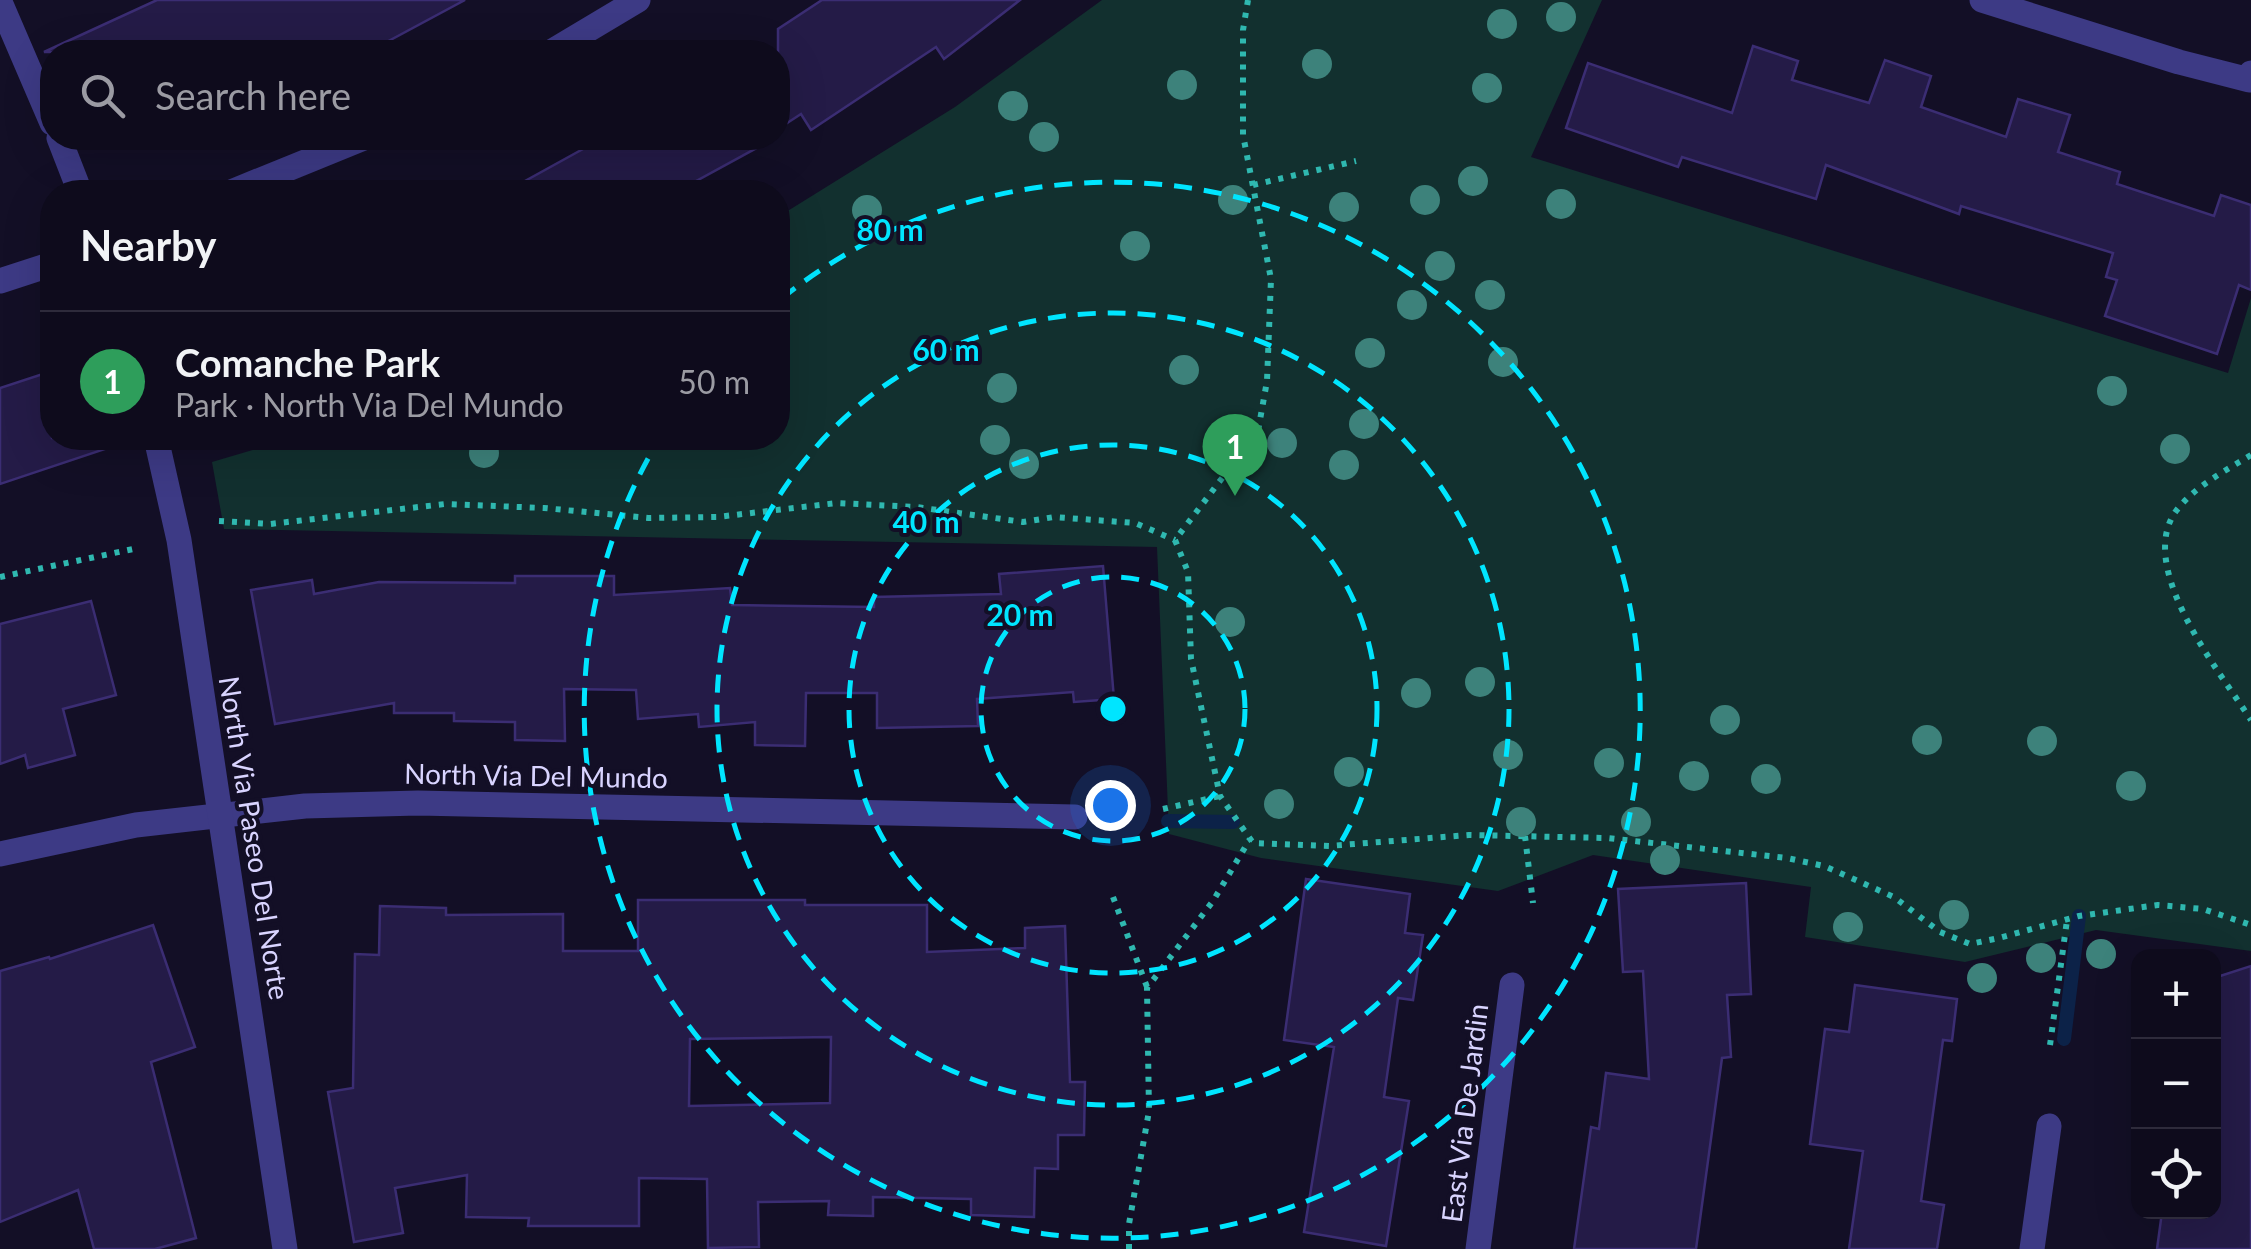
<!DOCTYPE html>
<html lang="en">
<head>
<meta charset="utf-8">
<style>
	:root { --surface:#0e0b1c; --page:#171425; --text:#f1f3f6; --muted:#9b9ba3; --line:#2e2b3b; --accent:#00e5ff }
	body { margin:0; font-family:Lato,sans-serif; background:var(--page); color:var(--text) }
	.controls { position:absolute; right:30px; bottom:30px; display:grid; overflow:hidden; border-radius:20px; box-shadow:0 10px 40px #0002 }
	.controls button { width:90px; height:90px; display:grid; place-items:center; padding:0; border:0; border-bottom:2px solid var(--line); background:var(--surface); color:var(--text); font:50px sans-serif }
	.you { position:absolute; left:1110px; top:805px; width:35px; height:35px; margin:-25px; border:8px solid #fff; border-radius:50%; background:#1a73e8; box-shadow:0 0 0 15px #1a73e833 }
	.badge { display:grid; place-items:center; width:65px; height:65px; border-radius:50%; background:var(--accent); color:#fff; font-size:32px; font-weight:700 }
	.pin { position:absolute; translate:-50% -82px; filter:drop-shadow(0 2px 5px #0008) }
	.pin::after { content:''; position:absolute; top:52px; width:35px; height:30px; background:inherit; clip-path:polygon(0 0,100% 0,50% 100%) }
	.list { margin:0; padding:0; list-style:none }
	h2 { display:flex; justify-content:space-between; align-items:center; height:130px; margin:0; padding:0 40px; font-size:42px }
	h2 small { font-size:32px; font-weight:400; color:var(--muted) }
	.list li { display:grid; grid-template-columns:65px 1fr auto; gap:30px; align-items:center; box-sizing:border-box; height:140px; padding:0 40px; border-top:2px solid var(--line) }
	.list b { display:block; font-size:38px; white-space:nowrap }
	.list p { margin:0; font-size:32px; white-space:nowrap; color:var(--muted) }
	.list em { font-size:32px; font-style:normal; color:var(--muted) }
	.icon { flex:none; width:55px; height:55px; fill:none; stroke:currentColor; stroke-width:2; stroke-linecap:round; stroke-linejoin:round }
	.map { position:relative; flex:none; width:2251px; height:1249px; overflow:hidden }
	.search { position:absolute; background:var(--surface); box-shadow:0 10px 40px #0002; left:40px; top:40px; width:750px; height:110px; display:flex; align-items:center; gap:25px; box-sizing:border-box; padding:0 35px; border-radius:40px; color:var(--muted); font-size:38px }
	.panel { position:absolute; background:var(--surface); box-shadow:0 10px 40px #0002; left:40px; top:180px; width:750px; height:270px; border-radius:40px }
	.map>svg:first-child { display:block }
	.green { fill:#12302f }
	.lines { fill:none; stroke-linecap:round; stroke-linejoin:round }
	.stream { stroke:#0c2248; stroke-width:14 }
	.building { fill:#241b47; stroke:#3b2d73; stroke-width:2.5; fill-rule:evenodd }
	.path { stroke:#2fb8b0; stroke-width:6; stroke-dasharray:5 8; stroke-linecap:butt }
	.minor { stroke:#3d3a85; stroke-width:25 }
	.tertiary { stroke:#3d3a85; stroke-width:25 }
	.tree { fill:#3d827b }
	.ring { fill:none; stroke:#00e5ff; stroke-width:5; stroke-dasharray:18 12 }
	.labels { text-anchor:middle; stroke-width:8; stroke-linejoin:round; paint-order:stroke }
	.street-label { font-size:28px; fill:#d9d4ff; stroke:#130f26 }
	.centre { fill:#00e5ff; stroke:#130f26; stroke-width:5 }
	.ring-label { font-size:30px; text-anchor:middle; font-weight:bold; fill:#00e5ff; stroke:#130f26; stroke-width:8; stroke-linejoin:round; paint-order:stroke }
</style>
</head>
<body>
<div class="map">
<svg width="2251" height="1249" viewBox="0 0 2251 1249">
	<rect width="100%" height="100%" fill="#130f26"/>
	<polygon class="green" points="1102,0 1602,0 1531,157 2228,373 2251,298 2251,951 2096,930 1965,962 1805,937 1811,887 1593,855 1498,891 1261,858 1169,834 1157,547 224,529 212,462 293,438 778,438 778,217 955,107"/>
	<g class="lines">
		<g class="stream">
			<polyline points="1168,821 1233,822"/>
			<polyline points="2064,1039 2079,916"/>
		</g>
	</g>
	<g class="building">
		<polygon points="157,0 465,0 368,52 44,52"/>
		<polygon points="822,0 1020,0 944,59 936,47 811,130 801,114 778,129 778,29"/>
		<polygon points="1753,46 1798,61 1792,80 1869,103 1885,60 1931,76 1921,107 2006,137 2018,99 2070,115 2058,152 2120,172 2117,184 2214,216 2221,195 2251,205 2251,290 2239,285 2217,354 2105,316 2117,280 2106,277 2113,253 1961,206 1959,214 1826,165 1816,199 1682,157 1678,167 1566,128 1588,63 1732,113"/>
		<polygon points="603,138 775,138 676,192 505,192"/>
		<polygon points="52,371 52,438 119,438 120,444 0,484 0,388"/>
		<polygon points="1103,566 1114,699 1074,702 1073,692 977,699 978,726 877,728 877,693 806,693 805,746 755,745 755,722 699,727 698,714 638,719 636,690 564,689 565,741 515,740 515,722 454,721 454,713 394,713 394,703 275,724 251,590 312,580 314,594 379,582 515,583 515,576 614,576 614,595 730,588 732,605 874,607 874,597 1001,594 999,574"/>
		<polygon points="91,601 116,695 63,709 75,755 28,768 25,755 0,764 0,624"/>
		<polygon points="1306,879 1410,894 1405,933 1423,935 1413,1000 1398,998 1384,1097 1409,1101 1386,1246 1304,1232 1334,1047 1284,1040"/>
		<polygon points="1746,883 1751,994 1727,995 1731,1057 1722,1058 1696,1249 1574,1249 1591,1127 1599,1129 1606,1073 1649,1079 1643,971 1623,972 1618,889"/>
		<path d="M 638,900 L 805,900 L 805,905 L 927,905 L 927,952 L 1025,948 L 1025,928 L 1065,926 L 1070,1082 L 1085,1082 L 1084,1135 L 1058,1135 L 1058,1169 L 1035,1168 L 1034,1217 L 971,1215 L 971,1199 L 873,1197 L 873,1216 L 828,1215 L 829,1201 L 758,1202 L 759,1247 L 708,1248 L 707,1179 L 639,1178 L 639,1226 L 528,1226 L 529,1218 L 466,1217 L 467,1175 L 395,1188 L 403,1233 L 354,1242 L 328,1092 L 353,1088 L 355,954 L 379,955 L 380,906 L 446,908 L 446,915 L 563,914 L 563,951 L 638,951 ZM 831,1037 L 830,1103 L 689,1106 L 690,1039 Z"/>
		<polygon points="153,925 195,1047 151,1062 196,1238 155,1249 94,1249 78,1190 0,1222 0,971 49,957 50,959"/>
		<polygon points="2251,966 2251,1249 2157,1249 2162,1212 2214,1212 2214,978"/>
		<polygon points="1855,985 1957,999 1952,1041 1943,1040 1921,1201 1944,1205 1937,1249 1849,1249 1863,1151 1810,1144 1825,1029 1849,1032"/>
	</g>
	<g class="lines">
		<g class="path">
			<polyline points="1248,0 1243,30 1243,135 1271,279 1267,381 1258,431 1175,540 1188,572 1191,659 1220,796 1253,843 1329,846 1469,835 1607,838 1787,858 1824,866 1894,897 1940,932 1970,944 1999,938 2079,916 2158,905 2203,909 2251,925"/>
			<polyline points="1253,185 1356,161"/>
			<path d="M 2251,455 C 2225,471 2195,486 2176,511 C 2135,568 2220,672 2251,720"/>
			<polyline points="219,521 270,524 445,504 544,508 648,518 717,517 837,503 916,507 1023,522 1054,517 1135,523 1175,540"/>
			<polyline points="0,577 138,548"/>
			<polyline points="1163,809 1220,796"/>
			<polyline points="1525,836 1533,903"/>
			<polyline points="1113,897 1147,987"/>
			<polyline points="2050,1045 2067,920"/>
			<polyline points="1129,1249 1129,1224 1149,1111 1147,988 1213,901 1250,839"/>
		</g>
		<g class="minor">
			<polyline points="1982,0 2179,62 2249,80 2251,73"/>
			<polyline points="551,52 638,0"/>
			<polyline points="231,192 364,138"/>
			<polyline points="0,281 52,264"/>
			<polyline points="0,854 136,825 305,806 418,803 1075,817"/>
			<polyline points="1478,1249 1512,985"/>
			<polyline points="2032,1249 2049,1126"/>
		</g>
		<g class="tertiary">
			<polyline points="0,2 52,123"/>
			<polyline points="59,138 80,192"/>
			<polyline points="156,438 179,540 285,1249"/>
		</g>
	</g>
	<g class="tree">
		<circle cx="1561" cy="17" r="15"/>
		<circle cx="1502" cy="24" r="15"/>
		<circle cx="1317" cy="64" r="15"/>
		<circle cx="1182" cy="85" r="15"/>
		<circle cx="1487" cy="88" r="15"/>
		<circle cx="1013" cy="106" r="15"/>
		<circle cx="1044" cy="137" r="15"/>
		<circle cx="1473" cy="181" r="15"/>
		<circle cx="1233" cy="200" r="15"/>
		<circle cx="1425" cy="200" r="15"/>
		<circle cx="1561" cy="204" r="15"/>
		<circle cx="1344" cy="207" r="15"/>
		<circle cx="867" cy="210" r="15"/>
		<circle cx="1135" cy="246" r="15"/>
		<circle cx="1440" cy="266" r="15"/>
		<circle cx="1490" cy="295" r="15"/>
		<circle cx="1412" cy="305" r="15"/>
		<circle cx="1370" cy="353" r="15"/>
		<circle cx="1503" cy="362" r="15"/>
		<circle cx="1184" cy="370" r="15"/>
		<circle cx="1002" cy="388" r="15"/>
		<circle cx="2112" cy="391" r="15"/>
		<circle cx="1364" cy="424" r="15"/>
		<circle cx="995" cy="440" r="15"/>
		<circle cx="1282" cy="443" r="15"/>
		<circle cx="2175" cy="449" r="15"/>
		<circle cx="484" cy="453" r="15"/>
		<circle cx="1024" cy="464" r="15"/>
		<circle cx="1344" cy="465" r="15"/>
		<circle cx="1230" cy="622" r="15"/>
		<circle cx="1480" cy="682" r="15"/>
		<circle cx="1416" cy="693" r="15"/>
		<circle cx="1725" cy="720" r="15"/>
		<circle cx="1927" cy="740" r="15"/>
		<circle cx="2042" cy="741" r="15"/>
		<circle cx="1508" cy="755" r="15"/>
		<circle cx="1609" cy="763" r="15"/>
		<circle cx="1349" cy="772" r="15"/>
		<circle cx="1694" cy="776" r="15"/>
		<circle cx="1766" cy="779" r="15"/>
		<circle cx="2131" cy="786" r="15"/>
		<circle cx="1279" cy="804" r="15"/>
		<circle cx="1521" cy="822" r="15"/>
		<circle cx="1636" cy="822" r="15"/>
		<circle cx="1665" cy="860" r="15"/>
		<circle cx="1954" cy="915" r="15"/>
		<circle cx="1848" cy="927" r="15"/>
		<circle cx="2101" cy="954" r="15"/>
		<circle cx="2041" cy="958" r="15"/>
		<circle cx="1982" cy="978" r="15"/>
	</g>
	<g class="ring">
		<circle cx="1113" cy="709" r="132"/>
		<circle cx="1113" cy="709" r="264"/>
		<circle cx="1113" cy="709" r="396"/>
		<path d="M781 299A528 528 0 1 1 658 441"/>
	</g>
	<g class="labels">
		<g class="street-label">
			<text transform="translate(536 776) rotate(1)" y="10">North Via Del Mundo</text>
			<text transform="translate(254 838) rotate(81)" y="10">North Via Paseo Del Norte</text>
			<text transform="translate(1465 1113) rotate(-83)" y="10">East Via De Jardin</text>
		</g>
	</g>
	<circle cx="1113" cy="709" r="15" class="centre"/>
	<g class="ring-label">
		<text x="890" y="241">80 m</text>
		<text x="946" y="361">60 m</text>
		<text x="926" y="533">40 m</text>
		<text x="1020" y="626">20 m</text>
	</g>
</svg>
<div class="controls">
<button>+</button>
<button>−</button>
<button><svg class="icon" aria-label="locate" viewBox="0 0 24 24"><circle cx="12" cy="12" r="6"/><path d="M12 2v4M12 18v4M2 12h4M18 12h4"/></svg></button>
</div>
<div class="you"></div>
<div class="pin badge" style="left:1235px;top:496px;background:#2e9e5b">1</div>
<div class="search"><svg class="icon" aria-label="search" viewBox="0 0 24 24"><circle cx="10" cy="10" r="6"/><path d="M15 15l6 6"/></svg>Search here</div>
<section class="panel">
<h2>Nearby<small></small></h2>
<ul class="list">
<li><span class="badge" style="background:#2e9e5b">1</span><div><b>Comanche Park</b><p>Park · North Via Del Mundo</p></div><em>50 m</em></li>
</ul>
</section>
</div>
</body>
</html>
